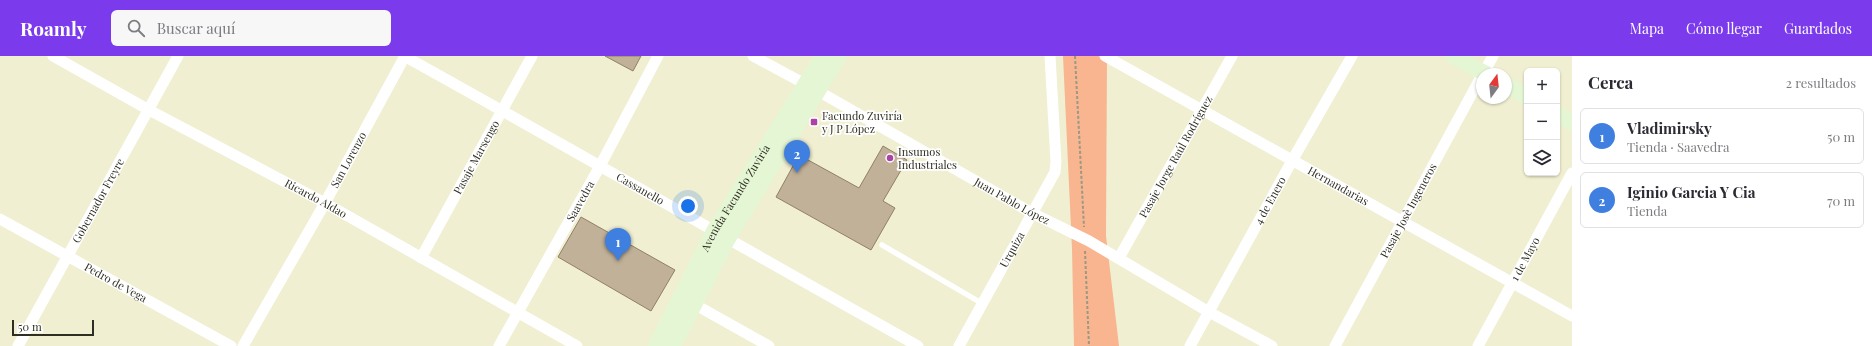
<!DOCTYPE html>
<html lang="es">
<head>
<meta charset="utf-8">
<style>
	:root { --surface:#fff; --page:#f7f7f7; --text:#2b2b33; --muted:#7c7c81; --line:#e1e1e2; --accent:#7c3aed }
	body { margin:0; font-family:"Playfair Display",serif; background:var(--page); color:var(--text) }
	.controls { position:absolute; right:12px; top:12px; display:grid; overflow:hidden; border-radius:6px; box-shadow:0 1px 3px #0004 }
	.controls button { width:36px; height:36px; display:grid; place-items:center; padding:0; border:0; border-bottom:1px solid var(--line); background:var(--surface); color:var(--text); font:20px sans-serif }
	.compass { position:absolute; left:1476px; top:12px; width:36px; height:36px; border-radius:50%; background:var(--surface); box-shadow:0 1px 3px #0004; rotate:15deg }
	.scale { position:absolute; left:12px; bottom:10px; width:82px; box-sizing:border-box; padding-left:4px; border:2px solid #2f2e23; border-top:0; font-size:11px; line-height:14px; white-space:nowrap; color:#2f2e23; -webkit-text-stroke:3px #fff; paint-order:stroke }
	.you { position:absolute; left:688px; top:150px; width:14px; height:14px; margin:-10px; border:3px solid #fff; border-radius:50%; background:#1a73e8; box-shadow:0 0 0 6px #1a73e833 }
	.badge { display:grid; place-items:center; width:26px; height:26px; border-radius:50%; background:var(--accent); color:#fff; font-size:13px; font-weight:700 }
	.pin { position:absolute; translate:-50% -33px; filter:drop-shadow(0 1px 2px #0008) }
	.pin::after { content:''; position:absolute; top:21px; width:14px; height:12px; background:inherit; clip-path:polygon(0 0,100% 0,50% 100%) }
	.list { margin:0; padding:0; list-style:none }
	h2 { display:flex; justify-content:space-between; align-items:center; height:52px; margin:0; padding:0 16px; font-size:17px }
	h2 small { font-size:13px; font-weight:400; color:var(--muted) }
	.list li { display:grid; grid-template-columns:26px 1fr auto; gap:12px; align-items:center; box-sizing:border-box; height:56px; margin:0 8px 8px; padding:0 8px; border:1px solid var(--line); border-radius:6px }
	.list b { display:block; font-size:15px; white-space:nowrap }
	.list p { margin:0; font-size:13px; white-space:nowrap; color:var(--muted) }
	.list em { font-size:13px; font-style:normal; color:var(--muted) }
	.icon { flex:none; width:22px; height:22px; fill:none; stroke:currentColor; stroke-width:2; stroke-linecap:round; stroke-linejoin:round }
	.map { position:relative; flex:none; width:1572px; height:290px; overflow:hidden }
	header { display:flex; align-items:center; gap:24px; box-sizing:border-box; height:56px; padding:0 20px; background:var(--accent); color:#fff }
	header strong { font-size:19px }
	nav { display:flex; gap:22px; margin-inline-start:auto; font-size:14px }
	.search { width:280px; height:36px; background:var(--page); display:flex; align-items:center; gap:10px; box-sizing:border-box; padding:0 14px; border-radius:6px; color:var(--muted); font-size:15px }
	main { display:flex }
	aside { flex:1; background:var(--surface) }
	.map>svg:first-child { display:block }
	.green { fill:#f8b58f }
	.building { fill:#c1b198; stroke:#908068 }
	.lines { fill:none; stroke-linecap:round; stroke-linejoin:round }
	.path { stroke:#9a9984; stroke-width:2; stroke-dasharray:3 2; stroke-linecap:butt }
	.lane { stroke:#fff; stroke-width:5.5 }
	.street { stroke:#fff; stroke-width:11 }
	.secondary { stroke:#e4f6d4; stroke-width:16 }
	.poi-dot { fill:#ac43a4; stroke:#fff; stroke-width:1.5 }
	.labels { text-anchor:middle; stroke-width:3.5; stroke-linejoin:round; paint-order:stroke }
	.poi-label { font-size:11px; fill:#2f2e23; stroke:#fff; text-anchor:start }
	.street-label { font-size:11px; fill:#2f2e23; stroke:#fff }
</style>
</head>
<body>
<header>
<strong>Roamly</strong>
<div class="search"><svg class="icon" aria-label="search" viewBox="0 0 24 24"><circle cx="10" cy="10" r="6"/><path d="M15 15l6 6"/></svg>Buscar aquí</div>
<nav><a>Mapa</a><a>Cómo llegar</a><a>Guardados</a></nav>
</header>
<main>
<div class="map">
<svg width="1572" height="290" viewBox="0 0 1572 290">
	<rect width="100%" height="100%" fill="#f0efd1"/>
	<polygon class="green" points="1063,0 1107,0 1106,180 1119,290 1074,290 1072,193"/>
	<g class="building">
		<polygon points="605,0 641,0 633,15"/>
		<polygon points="883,90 907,104 883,145 895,152 871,194 776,141 799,99 859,132"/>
		<polygon points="581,161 675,214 651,255 558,201"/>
	</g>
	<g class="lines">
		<g class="path">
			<polyline points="1075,0 1084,171"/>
			<polyline points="1085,195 1089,290"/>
		</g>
		<polyline class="lane" points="882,189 983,248"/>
		<g class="street">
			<path id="s1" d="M 53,0 L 149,54 L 325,147 L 577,290"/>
			<path id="s2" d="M 404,0 C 576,95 746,194 918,290"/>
			<path id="s3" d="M 753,0 L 818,35 L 1032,157 L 1089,185 L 1209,256 L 1272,290"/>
			<path id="s4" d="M 1105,0 L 1572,260"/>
			<polyline points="1483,18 1493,0"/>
			<path id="s5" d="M 0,163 L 231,290"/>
			<path id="s6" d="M 421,202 L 532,0"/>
			<path id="s7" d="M 1119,202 L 1232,0"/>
			<polyline points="694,248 769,290"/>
			<path id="s8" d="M 18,290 L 178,0"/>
			<path id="s9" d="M 243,290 L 325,147 L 405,0"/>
			<path id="s10" d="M 499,290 L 600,110 L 658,0"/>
			<path id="s11" d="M 959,290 L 1055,116 L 1056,106 L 1050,0"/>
			<path id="s12" d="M 1190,290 L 1293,103 L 1352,0"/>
			<path id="s13" d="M 1335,290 L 1482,19"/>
			<path id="s14" d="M 1478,290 L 1572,117"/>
		</g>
		<g class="secondary">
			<polyline points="1453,0 1486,18"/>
			<polyline points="1506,29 1527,41"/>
			<polyline points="1557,58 1572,67"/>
			<path id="s15" d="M 656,290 L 714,175 L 823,0"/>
			<polyline points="673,290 727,184 839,0"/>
		</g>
	</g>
	<g class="poi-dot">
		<rect x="810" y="62" width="8" height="8" rx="2"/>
		<circle cx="890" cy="102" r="4"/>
	</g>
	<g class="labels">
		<g class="poi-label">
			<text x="822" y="64">Facundo Zuviría<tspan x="822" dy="13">y J P López</tspan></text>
			<text x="898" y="100">Insumos<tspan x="898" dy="13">Industriales</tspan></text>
		</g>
		<g class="street-label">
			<text dy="4" stroke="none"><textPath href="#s6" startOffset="115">Pasaje Marsengo</textPath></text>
			<text dy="4" stroke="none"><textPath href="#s7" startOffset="116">Pasaje Jorge Raúl Rodríguez</textPath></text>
			<text dy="4" stroke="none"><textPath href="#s9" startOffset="214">San Lorenzo</textPath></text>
			<text dy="4" stroke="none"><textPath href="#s4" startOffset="267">Hernandarias</textPath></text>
			<text dy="4" stroke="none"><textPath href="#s2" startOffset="271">Cassanello</textPath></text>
			<text dy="4" stroke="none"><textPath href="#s1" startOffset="299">Ricardo Aldao</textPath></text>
			<text dy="4" stroke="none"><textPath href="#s15" startOffset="168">Avenida Facundo Zuviría</textPath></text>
			<text dy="4" stroke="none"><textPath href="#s12" startOffset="166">4 de Enero</textPath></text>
			<text dy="4" stroke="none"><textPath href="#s8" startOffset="166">Gobernador Freyre</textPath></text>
			<text dy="4" stroke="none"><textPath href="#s3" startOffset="297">Juan Pablo López</textPath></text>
			<text dy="4" stroke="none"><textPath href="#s10" startOffset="166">Saavedra</textPath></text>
			<text dy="4" stroke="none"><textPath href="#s13" startOffset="154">Pasaje Josè Ingeneros</textPath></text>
			<text dy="4" stroke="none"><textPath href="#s11" startOffset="110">Urquiza</textPath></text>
			<text dy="4" stroke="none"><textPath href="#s14" startOffset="99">1 de Mayo</textPath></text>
			<text dy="4" stroke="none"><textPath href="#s5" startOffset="132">Pedro de Vega</textPath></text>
		</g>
	</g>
</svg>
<div class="controls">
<button>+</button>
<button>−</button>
<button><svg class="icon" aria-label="layers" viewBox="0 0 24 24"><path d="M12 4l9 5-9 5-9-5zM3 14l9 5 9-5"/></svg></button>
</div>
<svg class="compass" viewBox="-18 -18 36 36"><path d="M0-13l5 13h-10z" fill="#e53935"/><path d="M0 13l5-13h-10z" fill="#7c7c81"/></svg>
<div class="scale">50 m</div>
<div class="you"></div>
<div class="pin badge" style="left:618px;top:205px;background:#3f7fe0">1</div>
<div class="pin badge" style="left:797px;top:117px;background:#3f7fe0">2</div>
</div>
<aside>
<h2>Cerca<small>2 resultados</small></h2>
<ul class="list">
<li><span class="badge" style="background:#3f7fe0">1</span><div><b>Vladimirsky</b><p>Tienda · Saavedra</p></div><em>50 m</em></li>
<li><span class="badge" style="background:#3f7fe0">2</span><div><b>Iginio Garcia Y Cia</b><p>Tienda</p></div><em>70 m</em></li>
</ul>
</aside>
</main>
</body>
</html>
